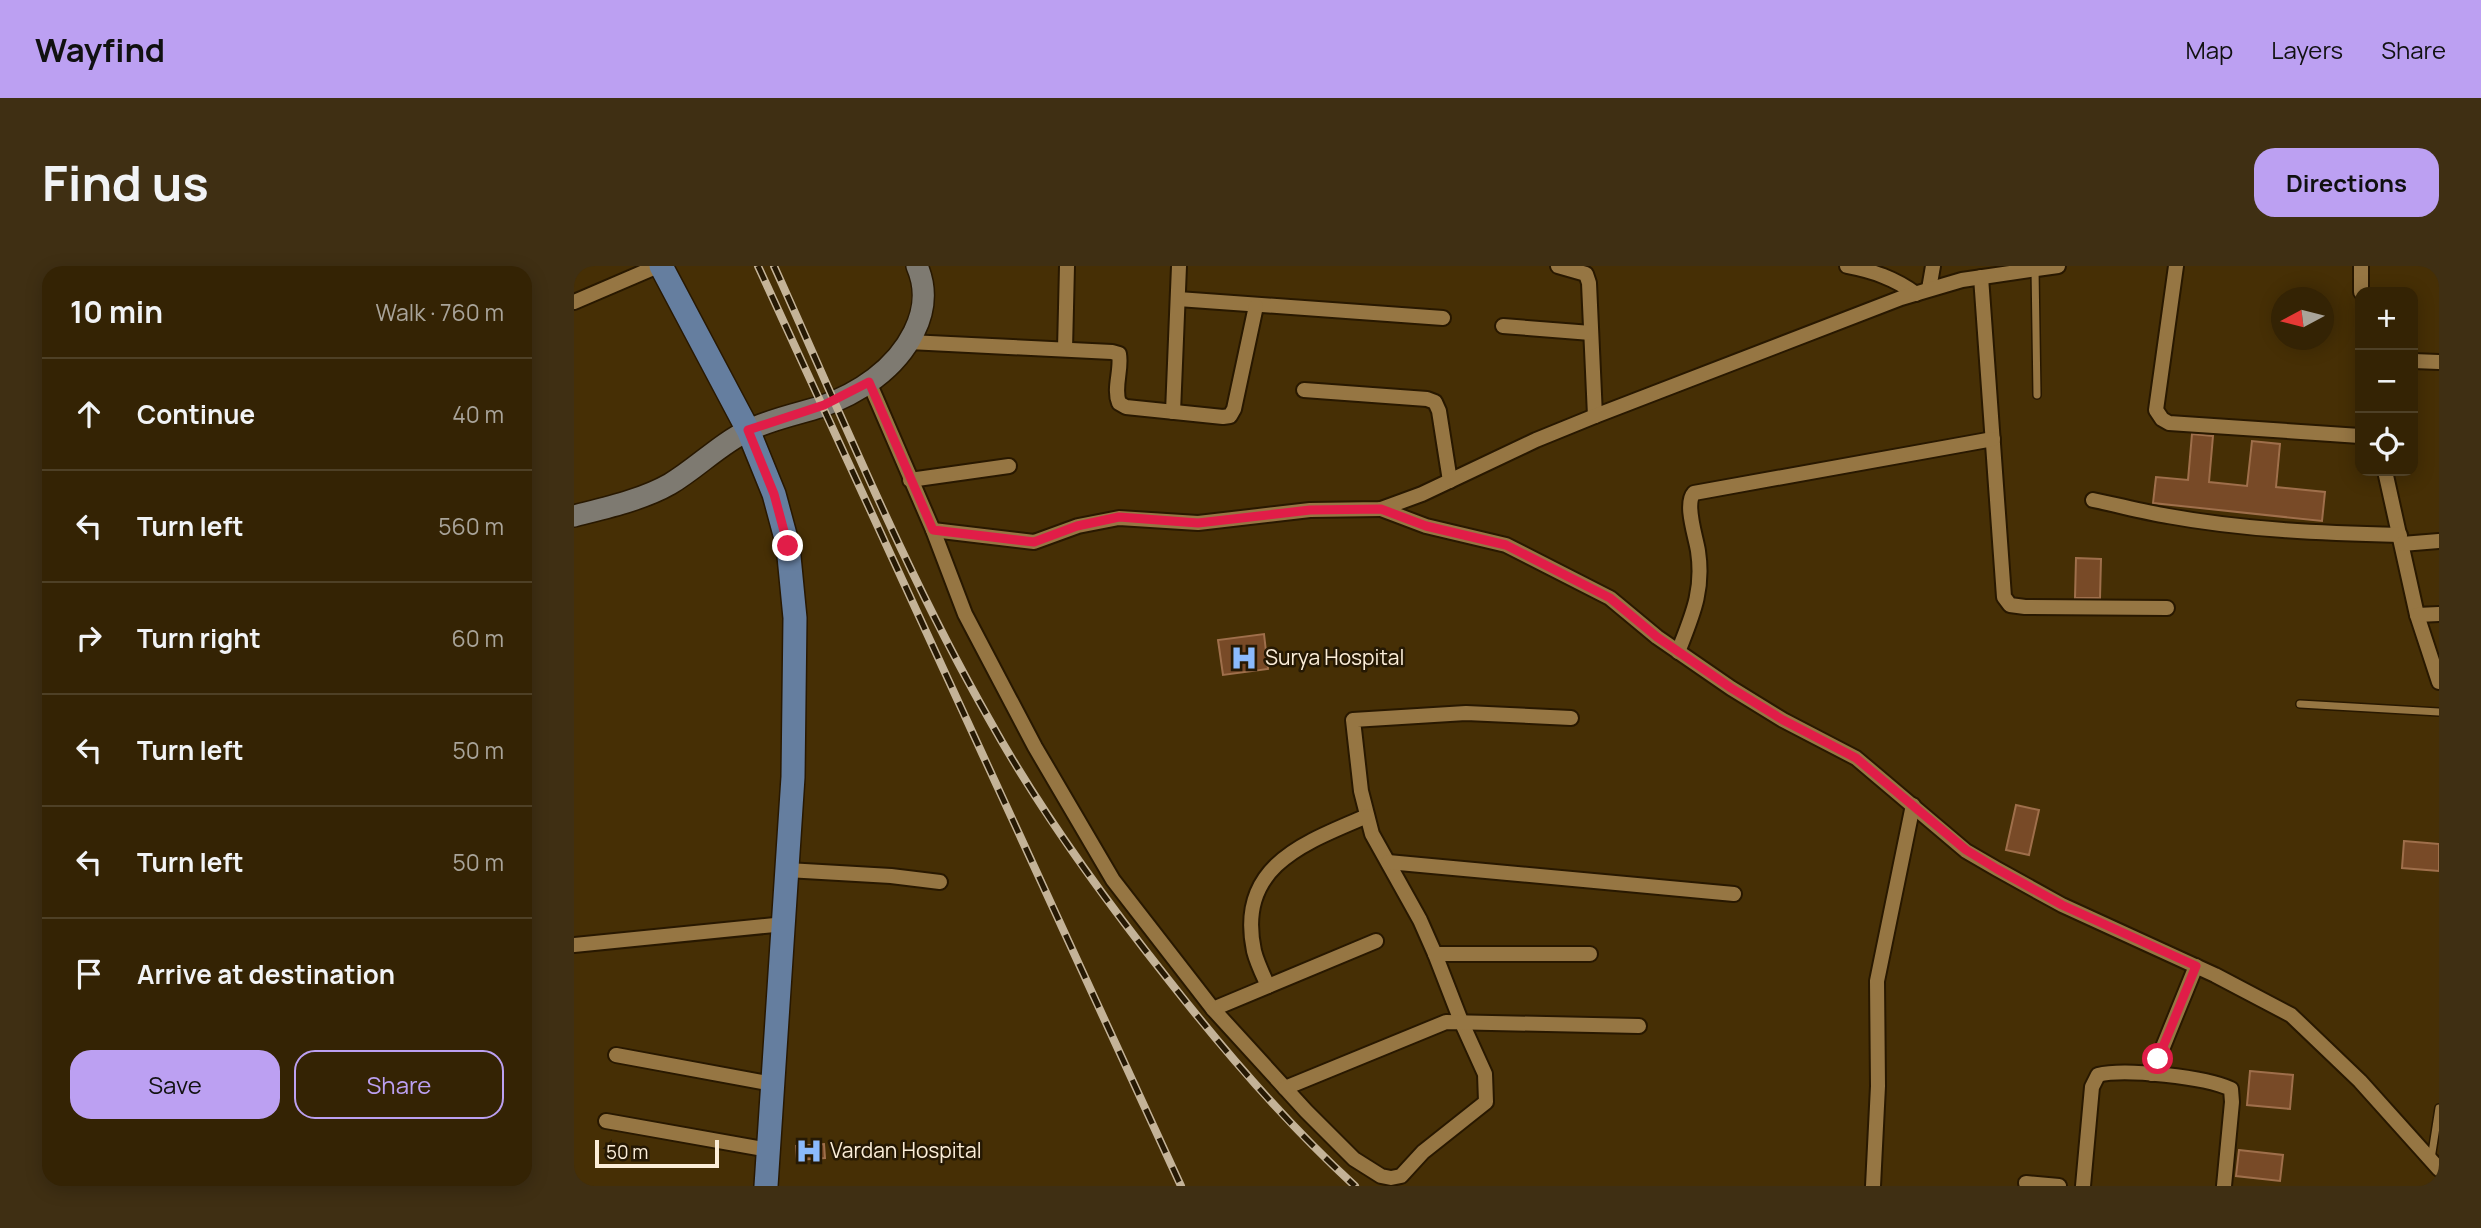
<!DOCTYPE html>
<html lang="en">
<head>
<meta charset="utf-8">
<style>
	:root { --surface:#342304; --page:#3f2f13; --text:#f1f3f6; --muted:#a9a49a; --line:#4e4026; --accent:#bca0f2 }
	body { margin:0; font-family:Manrope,sans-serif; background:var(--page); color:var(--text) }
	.controls { position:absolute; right:21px; top:21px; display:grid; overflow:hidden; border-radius:14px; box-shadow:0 4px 18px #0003 }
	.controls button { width:63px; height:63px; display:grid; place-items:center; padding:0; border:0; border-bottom:2px solid var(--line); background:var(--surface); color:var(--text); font:35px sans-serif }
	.compass { position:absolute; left:1697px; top:21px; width:63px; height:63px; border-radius:50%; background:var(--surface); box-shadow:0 4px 18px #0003; rotate:263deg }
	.scale { position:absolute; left:21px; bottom:18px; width:124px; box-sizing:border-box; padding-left:7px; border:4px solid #fceed9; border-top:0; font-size:19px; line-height:24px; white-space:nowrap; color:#fceed9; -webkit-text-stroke:5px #261904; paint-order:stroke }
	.stop { position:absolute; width:21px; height:21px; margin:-16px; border:5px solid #e11d48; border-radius:50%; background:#fff }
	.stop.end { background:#e11d48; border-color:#fff; box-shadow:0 2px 7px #0008 }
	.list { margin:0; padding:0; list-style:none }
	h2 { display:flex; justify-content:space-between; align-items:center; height:91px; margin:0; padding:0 28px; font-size:30px }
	h2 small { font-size:23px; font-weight:400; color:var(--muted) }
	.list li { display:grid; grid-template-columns:46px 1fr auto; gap:21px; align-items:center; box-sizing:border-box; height:112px; padding:0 28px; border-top:2px solid var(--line) }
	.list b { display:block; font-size:26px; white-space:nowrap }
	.list em { font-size:23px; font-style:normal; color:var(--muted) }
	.actions { display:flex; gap:14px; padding:21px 28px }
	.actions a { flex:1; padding:16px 0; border:2px solid var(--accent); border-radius:21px; text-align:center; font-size:24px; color:var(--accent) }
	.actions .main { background:var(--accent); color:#111 }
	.icon { flex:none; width:38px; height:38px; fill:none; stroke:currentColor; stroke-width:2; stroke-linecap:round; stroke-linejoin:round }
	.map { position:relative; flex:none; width:1865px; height:920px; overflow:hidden; border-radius:21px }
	header { display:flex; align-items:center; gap:42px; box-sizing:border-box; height:98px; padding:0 35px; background:var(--accent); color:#111 }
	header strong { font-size:33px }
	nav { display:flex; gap:38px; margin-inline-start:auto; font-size:24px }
	.intro { display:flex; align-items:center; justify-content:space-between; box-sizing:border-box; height:168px; padding:0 42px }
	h1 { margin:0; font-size:49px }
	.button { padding:18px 32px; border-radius:21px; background:var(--accent); color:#111; font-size:24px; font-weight:700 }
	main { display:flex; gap:42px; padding:0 42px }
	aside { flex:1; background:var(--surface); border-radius:21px; box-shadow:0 4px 18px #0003 }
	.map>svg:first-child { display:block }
	.building { fill:#784a27; stroke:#9f6f4b; stroke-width:2 }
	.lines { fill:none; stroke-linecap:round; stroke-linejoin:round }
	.lane-casing { stroke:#281800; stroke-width:10 }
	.street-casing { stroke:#281800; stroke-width:18 }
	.secondary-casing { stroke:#281800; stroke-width:24 }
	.primary-casing { stroke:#281800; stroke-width:26 }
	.lane { stroke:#967643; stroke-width:7 }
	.street { stroke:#967643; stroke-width:14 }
	.secondary { stroke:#7e7a71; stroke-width:21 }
	.primary { stroke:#657e9f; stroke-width:23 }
	.rail-casing { stroke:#c4b398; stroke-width:8 }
	.rail { stroke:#261904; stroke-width:5; stroke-dasharray:16; stroke-linecap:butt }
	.route { stroke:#e11d48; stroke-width:9 }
	.labels { text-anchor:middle; stroke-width:5; stroke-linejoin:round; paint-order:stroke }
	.poi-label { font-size:21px; fill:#fceed9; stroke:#261904; text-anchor:start }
</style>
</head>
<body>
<header>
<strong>Wayfind</strong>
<nav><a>Map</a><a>Layers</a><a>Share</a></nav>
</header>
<div class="intro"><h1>Find us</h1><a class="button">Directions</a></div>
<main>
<aside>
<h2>10 min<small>Walk · 760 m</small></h2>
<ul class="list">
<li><svg class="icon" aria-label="ahead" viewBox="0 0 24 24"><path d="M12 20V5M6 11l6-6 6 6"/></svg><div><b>Continue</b></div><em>40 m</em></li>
<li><svg class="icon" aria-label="left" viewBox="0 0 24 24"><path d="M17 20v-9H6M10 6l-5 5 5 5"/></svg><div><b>Turn left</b></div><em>560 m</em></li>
<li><svg class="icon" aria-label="right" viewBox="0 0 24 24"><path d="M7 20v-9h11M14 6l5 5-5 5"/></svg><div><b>Turn right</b></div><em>60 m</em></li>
<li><svg class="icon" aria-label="left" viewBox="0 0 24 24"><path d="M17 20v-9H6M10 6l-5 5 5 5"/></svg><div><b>Turn left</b></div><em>50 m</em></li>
<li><svg class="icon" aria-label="left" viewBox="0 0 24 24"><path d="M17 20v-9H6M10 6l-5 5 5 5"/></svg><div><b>Turn left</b></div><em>50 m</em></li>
<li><svg class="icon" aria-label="arrive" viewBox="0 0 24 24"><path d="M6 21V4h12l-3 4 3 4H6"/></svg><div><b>Arrive at destination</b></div></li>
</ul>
<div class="actions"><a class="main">Save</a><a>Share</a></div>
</aside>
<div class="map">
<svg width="1865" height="920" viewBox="0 0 1865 920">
	<rect width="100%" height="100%" fill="#462f05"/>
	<g class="building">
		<polygon points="1618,168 1639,170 1635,216 1673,220 1678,175 1706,178 1702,221 1751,226 1748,255 1579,237 1582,211 1614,214"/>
		<polygon points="1502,292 1527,293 1526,332 1501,332"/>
		<polygon points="690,368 694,403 649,409 644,374"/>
		<polygon points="1442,539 1465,544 1455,589 1432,584"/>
		<polygon points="1830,575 1865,578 1865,605 1828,602"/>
		<polygon points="1676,805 1719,809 1716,843 1673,839"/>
		<polygon points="250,878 251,892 223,894 222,880"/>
		<polygon points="1665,884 1709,889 1706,915 1662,910"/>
	</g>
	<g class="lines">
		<defs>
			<g id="lane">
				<polyline points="1461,3 1463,129"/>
				<polyline points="1726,438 1865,446"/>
				<polyline points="1857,893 1865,842"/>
			</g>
			<g id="street">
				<polyline points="984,0 1012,8 1015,17 1021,150"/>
				<path d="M 1273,0 C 1299,5 1320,12 1342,28"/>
				<polyline points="1602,0 1582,144 1588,153 1595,157 1786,170"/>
				<polyline points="1787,0 1787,26"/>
				<polyline points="1407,11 1430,331 1436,339 1451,341 1593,342"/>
				<polyline points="1355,23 1359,0"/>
				<polyline points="604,33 869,52"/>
				<polyline points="0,36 84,0"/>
				<polyline points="929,60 1017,67"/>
				<path d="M 335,76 L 538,86 L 545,88 C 548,104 539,122 545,137 L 552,141 L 649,151 L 656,150 L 660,143 L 682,40"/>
				<polyline points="491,83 493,0"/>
				<polyline points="1839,95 1865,96"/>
				<polyline points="295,116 359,264 391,348 461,481 539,614 639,743 732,845 780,893 807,910 817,912 827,910 849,886 912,836 911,808 887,755 861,688 846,654 798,568 787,525 779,454 892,447 997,452"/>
				<polyline points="730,124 853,133 861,136 865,145 876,215"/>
				<polyline points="599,146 605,0"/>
				<polyline points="1811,205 1843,349 1865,416"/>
				<polyline points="336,214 435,200"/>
				<path d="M 1519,234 C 1544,239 1569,246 1594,250 C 1670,264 1748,267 1826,269"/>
				<polyline points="807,243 852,260 932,279 1036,332 1083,371 1157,422 1209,454 1282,492 1392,585 1423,603 1488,639 1641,709 1717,749 1786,815 1865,903"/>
				<polyline points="359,264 460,276 504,260 545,252 624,257 736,244 807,243 848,228 962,174 1021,150 1327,32 1388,14 1484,0"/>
				<polyline points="1828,278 1865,275"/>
				<polyline points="1843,349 1865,348"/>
				<path d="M 1104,386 C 1118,350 1130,325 1124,285 C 1122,271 1110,238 1120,227 L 1419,173"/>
				<polyline points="814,596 1160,628"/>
				<polyline points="213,604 317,610 366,616"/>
				<polyline points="0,679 211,658"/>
				<polyline points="861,688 1016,688"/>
				<path d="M 694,720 C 689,709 683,697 680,685 C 662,600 730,577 793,550"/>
				<polyline points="639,743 802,675"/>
				<polyline points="42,789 199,818"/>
				<polyline points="1578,808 1622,700"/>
				<polyline points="711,822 872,756 1065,760"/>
				<polyline points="32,855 195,884"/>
				<polyline points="1452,917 1485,920"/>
				<polyline points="1299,920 1304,820 1303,715 1339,539"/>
				<path d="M 1509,920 L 1518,821 L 1524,809 C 1550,802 1632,811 1657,823 L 1658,836 L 1650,920"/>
			</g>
			<path id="secondary" d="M 0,250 C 31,242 68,234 96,218 C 123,202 147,177 175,164 C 198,153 223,148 246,141 C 284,128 322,103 340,66 C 351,44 353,23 343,0"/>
			<polyline id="primary" points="87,0 174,164 200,228 214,280 221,352 219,511 192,920"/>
		</defs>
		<use href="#lane" class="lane-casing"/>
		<use href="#street" class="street-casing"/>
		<use href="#secondary" class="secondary-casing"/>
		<use href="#primary" class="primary-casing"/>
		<use href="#lane" class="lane"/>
		<use href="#street" class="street"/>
		<use href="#secondary" class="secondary"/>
		<use href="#primary" class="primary"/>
		<defs>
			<g id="rail">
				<polyline points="184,0 607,920"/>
				<path d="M 200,0 C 269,152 332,308 415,453 C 466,545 528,630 593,712 C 651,786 712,857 781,920"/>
			</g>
		</defs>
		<use href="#rail" class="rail-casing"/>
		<use href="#rail" class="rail"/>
	</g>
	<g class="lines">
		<polyline class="route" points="214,280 200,228 174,164 250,139 295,116 359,264 460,276 503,260 545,251 624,257 736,244 807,243 852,260 932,279 1036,332 1083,371 1157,422 1209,454 1282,492 1392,584 1423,603 1488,639 1622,700 1584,793"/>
	</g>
	<defs>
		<symbol id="hospital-bare" viewBox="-9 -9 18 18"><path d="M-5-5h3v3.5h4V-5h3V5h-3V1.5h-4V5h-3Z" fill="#8bbafc" stroke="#261904" stroke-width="2.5" paint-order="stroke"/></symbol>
	</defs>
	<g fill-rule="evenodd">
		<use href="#hospital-bare" x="651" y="373" width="38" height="38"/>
		<use href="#hospital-bare" x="216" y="866" width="38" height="38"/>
	</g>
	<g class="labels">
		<g class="poi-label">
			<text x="691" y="399">Surya Hospital</text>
			<text x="256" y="892">Vardan Hospital</text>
		</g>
	</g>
</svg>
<div class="controls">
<button>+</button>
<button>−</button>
<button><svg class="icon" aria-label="locate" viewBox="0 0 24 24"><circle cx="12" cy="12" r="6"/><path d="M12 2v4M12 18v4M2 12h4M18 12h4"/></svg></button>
</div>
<svg class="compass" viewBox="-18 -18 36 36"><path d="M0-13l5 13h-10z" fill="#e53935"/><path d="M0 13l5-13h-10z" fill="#a9a49a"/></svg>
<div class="scale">50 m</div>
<div class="stop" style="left:1584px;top:793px"></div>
<div class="stop end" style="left:214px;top:280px"></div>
</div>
</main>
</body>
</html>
